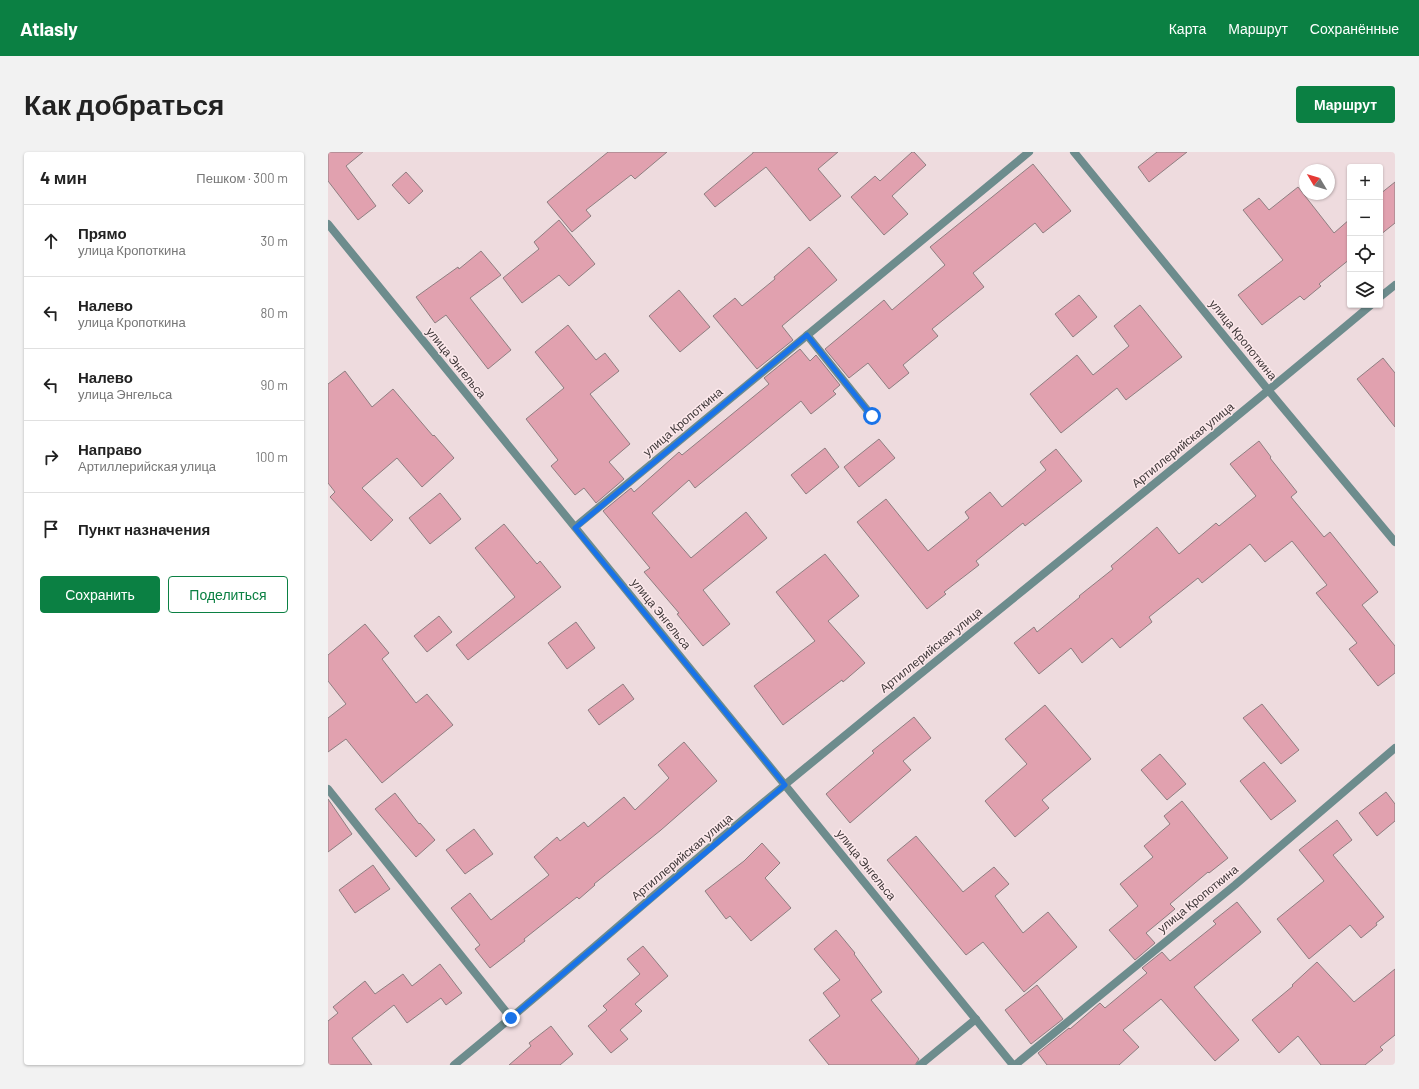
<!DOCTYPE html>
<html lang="ru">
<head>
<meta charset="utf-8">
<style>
	:root { --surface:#fff; --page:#f2f2f2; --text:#222; --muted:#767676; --line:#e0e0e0; --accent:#0b8043 }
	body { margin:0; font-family:Barlow,sans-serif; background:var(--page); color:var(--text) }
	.controls { position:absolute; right:12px; top:12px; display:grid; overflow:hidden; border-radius:4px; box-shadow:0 1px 3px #0004 }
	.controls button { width:36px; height:36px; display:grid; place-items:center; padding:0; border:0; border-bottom:1px solid var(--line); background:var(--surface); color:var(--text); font:20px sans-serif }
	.compass { position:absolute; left:971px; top:12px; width:36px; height:36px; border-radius:50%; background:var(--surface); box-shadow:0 1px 3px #0004; rotate:308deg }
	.stop { position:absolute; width:12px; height:12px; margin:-9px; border:3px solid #1a73e8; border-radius:50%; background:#fff }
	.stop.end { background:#1a73e8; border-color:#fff; box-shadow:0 1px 4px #0008 }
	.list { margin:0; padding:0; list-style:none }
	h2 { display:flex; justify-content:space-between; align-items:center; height:52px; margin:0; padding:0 16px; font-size:17px }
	h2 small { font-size:13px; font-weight:400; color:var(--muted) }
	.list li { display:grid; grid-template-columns:26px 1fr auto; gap:12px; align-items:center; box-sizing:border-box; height:72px; padding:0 16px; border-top:1px solid var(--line) }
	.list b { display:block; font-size:15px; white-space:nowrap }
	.list p { margin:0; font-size:13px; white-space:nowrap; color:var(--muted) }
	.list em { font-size:13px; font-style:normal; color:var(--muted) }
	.actions { display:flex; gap:8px; padding:12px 16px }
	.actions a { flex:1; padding:9px 0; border:1px solid var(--accent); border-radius:4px; text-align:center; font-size:14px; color:var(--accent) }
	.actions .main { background:var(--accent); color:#fff }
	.icon { flex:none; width:22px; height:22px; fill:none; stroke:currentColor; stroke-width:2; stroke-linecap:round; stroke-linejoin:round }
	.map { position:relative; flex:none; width:1067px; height:913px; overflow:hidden; border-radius:4px }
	header { display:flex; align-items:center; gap:24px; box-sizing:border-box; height:56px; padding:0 20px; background:var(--accent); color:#fff }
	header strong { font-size:19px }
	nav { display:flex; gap:22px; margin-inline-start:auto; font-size:14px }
	.intro { display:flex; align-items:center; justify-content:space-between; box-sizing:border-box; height:96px; padding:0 24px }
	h1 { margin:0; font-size:28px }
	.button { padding:10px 18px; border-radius:4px; background:var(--accent); color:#fff; font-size:14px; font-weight:700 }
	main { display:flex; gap:24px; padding:0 24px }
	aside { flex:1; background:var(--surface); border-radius:4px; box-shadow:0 1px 3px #0004 }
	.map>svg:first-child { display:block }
	.building { fill:#e1a1af; stroke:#8f7e81 }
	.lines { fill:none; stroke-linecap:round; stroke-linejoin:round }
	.service { stroke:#6d8c8d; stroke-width:8 }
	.minor { stroke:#6d8c8d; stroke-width:8 }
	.route { stroke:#1a73e8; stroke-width:5 }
	.labels { text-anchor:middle; stroke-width:3; stroke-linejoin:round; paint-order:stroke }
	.street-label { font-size:12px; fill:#3e3738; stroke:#fce8eb }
</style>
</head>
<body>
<header>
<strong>Atlasly</strong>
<nav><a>Карта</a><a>Маршрут</a><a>Сохранённые</a></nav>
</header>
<div class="intro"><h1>Как добраться</h1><a class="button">Маршрут</a></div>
<main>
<aside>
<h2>4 мин<small>Пешком · 300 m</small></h2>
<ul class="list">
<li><svg class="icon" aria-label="ahead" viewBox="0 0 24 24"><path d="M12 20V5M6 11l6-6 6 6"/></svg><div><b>Прямо</b><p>улица Кропоткина</p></div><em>30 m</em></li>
<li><svg class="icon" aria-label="left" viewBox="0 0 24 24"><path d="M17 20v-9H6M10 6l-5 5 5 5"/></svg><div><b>Налево</b><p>улица Кропоткина</p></div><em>80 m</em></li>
<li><svg class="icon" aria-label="left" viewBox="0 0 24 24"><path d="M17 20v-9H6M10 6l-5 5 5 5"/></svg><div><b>Налево</b><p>улица Энгельса</p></div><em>90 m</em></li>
<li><svg class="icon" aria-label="right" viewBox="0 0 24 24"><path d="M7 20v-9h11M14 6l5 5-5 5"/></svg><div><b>Направо</b><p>Артиллерийская улица</p></div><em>100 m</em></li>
<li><svg class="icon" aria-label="arrive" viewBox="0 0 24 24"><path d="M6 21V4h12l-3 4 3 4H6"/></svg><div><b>Пункт назначения</b></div></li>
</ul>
<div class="actions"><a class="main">Сохранить</a><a>Поделиться</a></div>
</aside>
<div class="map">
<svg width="1067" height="913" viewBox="0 0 1067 913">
	<rect width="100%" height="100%" fill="#eedbde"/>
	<g class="building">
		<polygon points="0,0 35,0 18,14 48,54 30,68 0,29"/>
		<polygon points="280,0 339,0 307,27 303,23 258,58 263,64 244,80 219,50"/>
		<polygon points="425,0 510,0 490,17 513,44 482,69 438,15 387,55 376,42 425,1"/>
		<polygon points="584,0 586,0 598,13 564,44 580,62 556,83 523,45 547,24 552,29"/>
		<polygon points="829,0 859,0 821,30 810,15"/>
		<polygon points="705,12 743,59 715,81 707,71 645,121 656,135 604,177 610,184 575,213 581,221 561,237 540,211 521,226 497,197 556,148 564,158 617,113 602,95"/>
		<polygon points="78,20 95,39 81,52 64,33"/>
		<polygon points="1067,30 1067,71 1052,83 1052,42"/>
		<polygon points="970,35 1006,81 1022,67 1022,107 991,132 993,134 976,148 972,144 934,173 910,143 955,108 915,58 931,46 941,58"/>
		<polygon points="231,68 267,112 241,134 231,123 194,151 175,126 211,97 206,90"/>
		<polygon points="481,95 509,128 454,174 465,188 429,217 385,164 407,146 414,154 447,127 446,125"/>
		<polygon points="153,99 173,123 142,146 183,198 160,217 118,163 107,171 88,145 130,115 131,117"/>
		<polygon points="351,138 382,175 352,200 321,164"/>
		<polygon points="751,143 769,165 745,185 727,162"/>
		<polygon points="812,153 854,205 798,248 789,236 733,281 702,242 749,203 765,223 801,194 786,174"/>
		<polygon points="240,173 268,208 277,201 291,219 262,242 302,292 281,310 296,327 268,351 256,336 247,343 223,314 230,308 198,267 236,236 207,200"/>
		<polygon points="472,197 482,209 488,203 512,233 505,239 508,242 483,262 473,249 367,336 361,328 324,361 363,406 418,360 439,386 375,438 402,472 375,494 349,462 351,461 316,420 322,416 275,359 303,336 306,340 351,300 354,303 441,232 436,226"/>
		<polygon points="1055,206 1067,221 1067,275 1029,227"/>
		<polygon points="17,219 44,255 65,237 105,284 106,283 126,306 94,335 69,306 34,336 65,368 43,389 2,345 7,340 0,331 0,232"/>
		<polygon points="551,287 567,306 531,335 516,315"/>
		<polygon points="931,289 943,305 942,306 969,340 963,345 996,385 1002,380 1050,440 1034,453 1067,494 1067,521 1050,534 1021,497 1029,491 988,441 999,433 964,389 937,410 922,392 874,431 870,426 821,465 824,470 792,496 784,486 754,511 743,496 711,522 686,491 706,475 709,480 752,445 751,444 785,417 783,414 829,375 851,402 888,371 891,374 928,344 902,312"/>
		<polygon points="497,296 511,315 478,342 463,323"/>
		<polygon points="728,297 754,329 697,374 695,371 648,409 651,413 616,440 618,442 599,457 529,370 558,347 600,399 641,366 637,360 662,340 674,355 718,318 712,310"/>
		<polygon points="112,341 133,367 102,392 81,366"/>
		<polygon points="176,372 209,412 212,409 233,435 140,508 128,493 187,445 147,396"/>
		<polygon points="497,402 531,444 500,469 537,511 515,530 514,528 455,573 426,534 487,489 448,440"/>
		<polygon points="111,464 124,480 99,500 86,484"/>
		<polygon points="248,470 267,496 239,517 220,491"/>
		<polygon points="37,472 61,501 54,507 88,551 99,542 125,573 54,631 18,587 0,600 0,566 18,552 0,529 0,503"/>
		<polygon points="295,532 306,547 271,573 260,558"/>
		<polygon points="934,552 971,598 953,612 915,566"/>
		<polygon points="717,553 763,607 714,648 721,656 687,685 657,649 699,612 677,587"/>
		<polygon points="586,565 603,586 575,609 583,618 522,671 498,642 546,601 544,599"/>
		<polygon points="356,590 389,629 333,678 266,732 267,733 251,747 249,745 196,787 197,789 162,816 147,797 152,793 123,756 142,741 163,768 221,723 206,705 229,685 232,689 256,670 260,675 296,645 307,658 341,626 330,613"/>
		<polygon points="832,602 858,632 839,648 813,618"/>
		<polygon points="936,610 968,649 943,668 912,629"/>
		<polygon points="1058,640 1067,652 1067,669 1049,684 1031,661"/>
		<polygon points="67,641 91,672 92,671 107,688 88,705 47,657"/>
		<polygon points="0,647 24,682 0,700"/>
		<polygon points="854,649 900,706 881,721 880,720 842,752 847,757 818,781 827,791 807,808 781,778 810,754 792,732 825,705 816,694 842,672 836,664"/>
		<polygon points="1009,668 1024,688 1005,703 1056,765 1048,771 1049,773 1033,786 1022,773 981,807 949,767 996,729 971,698"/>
		<polygon points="146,677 165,702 137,722 118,698"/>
		<polygon points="588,684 635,740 666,715 681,732 667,744 695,781 720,760 749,795 696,840 655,790 638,803 559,708"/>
		<polygon points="434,691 452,711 437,726 463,756 423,789 402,764 398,767 377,739 416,709"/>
		<polygon points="45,713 62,737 27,761 11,738"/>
		<polygon points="909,750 933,780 866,835 911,888 887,909 833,847 795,878 811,895 791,913 719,913 710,901 741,876 742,877 772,851 777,856 819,821 814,816 834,800 842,809 888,772 885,769"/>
		<polygon points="508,778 527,801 526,802 554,840 543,848 591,907 587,913 501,913 481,888 512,864 495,841 512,828 486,797"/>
		<polygon points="315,794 340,824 307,852 314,859 292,878 300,887 283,901 260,874 279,858 275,854 312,822 299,807"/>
		<polygon points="989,810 1026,850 1067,817 1067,883 1052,895 1055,898 1037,913 993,913 970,884 951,901 924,868 965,834 964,833"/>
		<polygon points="112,812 134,841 118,853 113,846 79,871 66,853 24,886 44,913 0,913 0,869 10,861 5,855 37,829 47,842 75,822 84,834"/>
		<polygon points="709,833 735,867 703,892 677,858"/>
		<polygon points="223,874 245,902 232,913 181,913 203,894 201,891"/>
	</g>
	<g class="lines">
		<g class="service">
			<polyline points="479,183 544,264"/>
			<polyline points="0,637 183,866"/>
			<polyline points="592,913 648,867"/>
			<polyline points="687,913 907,733 1067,596"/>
		</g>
		<g class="minor">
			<polyline points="746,0 941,239 1067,390"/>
			<polyline points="0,72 685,913"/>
			<polyline points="1052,145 1067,133"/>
			<polyline points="247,375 701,0"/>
			<path d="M 126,913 C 239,821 347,723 459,631 C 653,471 850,315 1043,153"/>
		</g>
	</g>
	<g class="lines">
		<polyline class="route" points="183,866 457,633 247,376 479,183 544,264"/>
	</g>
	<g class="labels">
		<g class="street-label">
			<text transform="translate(915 188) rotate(51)" y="4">улица Кропоткина</text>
			<text transform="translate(128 211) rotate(51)" y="4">улица Энгельса</text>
			<text transform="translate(355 270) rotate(-40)" y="4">улица Кропоткина</text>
			<text transform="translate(855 293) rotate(-39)" y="4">Артиллерийская улица</text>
			<text transform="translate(333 462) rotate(51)" y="4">улица Энгельса</text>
			<text transform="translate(603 498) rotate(-39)" y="4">Артиллерийская улица</text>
			<text transform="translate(354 705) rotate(-40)" y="4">Артиллерийская улица</text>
			<text transform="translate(538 713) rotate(51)" y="4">улица Энгельса</text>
			<text transform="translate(870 747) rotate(-39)" y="4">улица Кропоткина</text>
		</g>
	</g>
</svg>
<div class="controls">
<button>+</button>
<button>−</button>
<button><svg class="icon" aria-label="locate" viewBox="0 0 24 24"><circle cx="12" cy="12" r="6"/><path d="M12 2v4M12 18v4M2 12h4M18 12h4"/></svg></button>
<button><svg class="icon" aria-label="layers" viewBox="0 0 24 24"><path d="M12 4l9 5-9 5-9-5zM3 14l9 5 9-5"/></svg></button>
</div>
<svg class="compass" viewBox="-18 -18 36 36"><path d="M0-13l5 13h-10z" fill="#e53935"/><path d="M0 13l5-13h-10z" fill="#767676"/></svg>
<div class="stop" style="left:544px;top:264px"></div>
<div class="stop end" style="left:183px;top:866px"></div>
</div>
</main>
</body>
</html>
